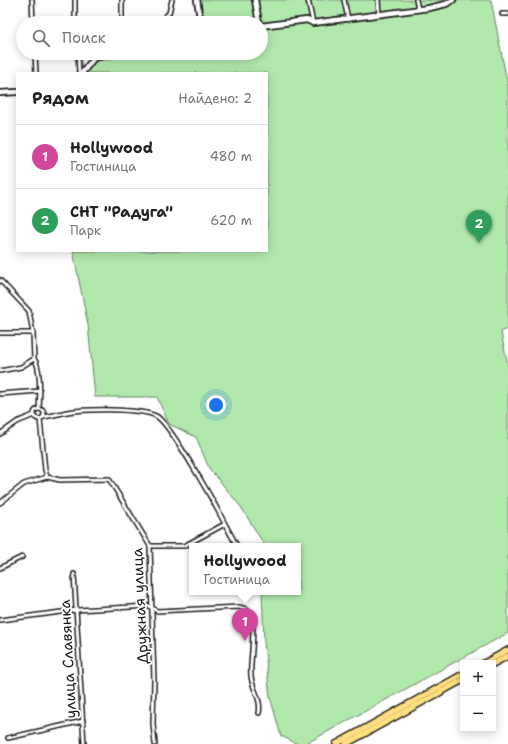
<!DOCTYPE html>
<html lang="ru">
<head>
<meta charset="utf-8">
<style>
	:root { --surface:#fff; --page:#f2f2f2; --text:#222; --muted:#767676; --line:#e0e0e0; --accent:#c8321e }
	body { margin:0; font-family:"Shantell Sans",sans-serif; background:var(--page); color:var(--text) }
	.controls { position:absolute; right:12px; bottom:12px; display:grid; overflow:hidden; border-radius:0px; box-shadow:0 2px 10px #0003 }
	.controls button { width:36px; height:36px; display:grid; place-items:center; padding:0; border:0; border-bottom:1px solid var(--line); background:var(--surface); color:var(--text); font:20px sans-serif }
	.you { position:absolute; left:216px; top:405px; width:14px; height:14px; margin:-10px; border:3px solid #fff; border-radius:50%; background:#1a73e8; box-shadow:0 0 0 6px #1a73e833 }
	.badge { display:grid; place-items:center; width:26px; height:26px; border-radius:50%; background:var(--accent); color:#fff; font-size:13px; font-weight:700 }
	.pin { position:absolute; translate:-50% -33px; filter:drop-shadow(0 1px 2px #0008) }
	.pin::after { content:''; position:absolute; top:21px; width:14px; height:12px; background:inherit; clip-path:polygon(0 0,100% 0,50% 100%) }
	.popup { position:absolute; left:189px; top:543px; width:112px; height:52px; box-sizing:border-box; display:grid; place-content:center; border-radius:0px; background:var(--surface); filter:drop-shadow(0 1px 3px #0005); font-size:13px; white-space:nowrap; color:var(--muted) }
	.popup b { font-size:15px; color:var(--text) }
	.popup::after { content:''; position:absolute; left:50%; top:100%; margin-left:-8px; border:8px solid transparent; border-top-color:var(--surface) }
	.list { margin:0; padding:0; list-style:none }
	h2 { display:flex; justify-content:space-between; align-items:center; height:52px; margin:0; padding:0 16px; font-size:17px }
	h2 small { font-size:13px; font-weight:400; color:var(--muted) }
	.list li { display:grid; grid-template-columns:26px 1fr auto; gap:12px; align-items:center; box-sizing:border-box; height:64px; padding:0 16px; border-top:1px solid var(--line) }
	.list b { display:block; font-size:15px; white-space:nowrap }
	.list p { margin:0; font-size:13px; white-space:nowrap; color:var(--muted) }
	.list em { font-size:13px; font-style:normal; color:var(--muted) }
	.icon { flex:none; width:22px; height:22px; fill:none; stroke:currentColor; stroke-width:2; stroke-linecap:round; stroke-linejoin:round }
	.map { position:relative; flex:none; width:508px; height:744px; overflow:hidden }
	.search { position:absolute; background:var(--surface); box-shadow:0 2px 10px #0003; left:16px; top:16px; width:252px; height:44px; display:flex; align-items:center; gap:10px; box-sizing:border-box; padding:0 14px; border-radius:22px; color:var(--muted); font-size:15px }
	.panel { position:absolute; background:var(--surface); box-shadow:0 2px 10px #0003; left:16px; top:72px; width:252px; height:180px; border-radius:0px }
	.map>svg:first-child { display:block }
	.green { fill:#b1e9ac; stroke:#668264 }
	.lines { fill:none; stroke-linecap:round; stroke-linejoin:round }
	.street-casing { stroke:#1c1c1c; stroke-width:6 }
	.secondary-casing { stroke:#1c1c1c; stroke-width:8 }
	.primary-casing { stroke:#1c1c1c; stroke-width:8 }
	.street { stroke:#fff; stroke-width:3 }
	.secondary { stroke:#fff; stroke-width:4.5 }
	.primary { stroke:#ffdf80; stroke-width:5 }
	.labels { text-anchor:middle; stroke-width:3.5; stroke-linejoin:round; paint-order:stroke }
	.street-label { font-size:15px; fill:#1c1c1c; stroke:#fff }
</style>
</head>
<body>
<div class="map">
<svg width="508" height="744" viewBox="0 0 508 744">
	<rect width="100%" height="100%" fill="#fff"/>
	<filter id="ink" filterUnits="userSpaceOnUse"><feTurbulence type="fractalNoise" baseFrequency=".025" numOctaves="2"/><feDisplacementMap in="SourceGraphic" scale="8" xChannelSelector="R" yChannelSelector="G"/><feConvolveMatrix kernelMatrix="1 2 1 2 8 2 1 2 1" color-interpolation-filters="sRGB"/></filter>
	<g filter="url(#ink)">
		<polygon class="green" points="199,0 491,0 508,87 508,328 501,332 508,366 508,633 307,743 298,744 281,736 270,697 264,642 262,592 298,592 298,546 265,546 241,507 209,468 196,437 169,424 157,397 95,397 88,325 73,251 267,251 267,73 87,73 95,59 110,57 121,53 261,53 261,23 203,23"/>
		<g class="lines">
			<defs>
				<g id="street">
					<polyline points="32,0 33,23"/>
					<polyline points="75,0 75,23"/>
					<polyline points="122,0 122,23"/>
					<polyline points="308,0 313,23"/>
					<polyline points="344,0 348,19"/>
					<polyline points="378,0 379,14"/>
					<polyline points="416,0 418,9"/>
					<polyline points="502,14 508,14"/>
					<polyline points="158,23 169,13 172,0"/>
					<polyline points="35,53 36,73"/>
					<polyline points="78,53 79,73"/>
					<polyline points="0,280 29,311 33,333 0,333"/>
					<path d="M 34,359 C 41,366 40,398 39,409"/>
					<polyline points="0,371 21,367 34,359 33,333"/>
					<polyline points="0,394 40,391"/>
					<circle cx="39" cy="414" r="5"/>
					<path d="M 43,417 C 51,416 59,414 67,412 C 85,409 140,408 156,416 C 170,423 216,506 225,524"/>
					<polyline points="40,419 45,470 47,477 60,480 109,479 150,546 154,680 153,724 155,744"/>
					<polyline points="0,434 17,422 34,415"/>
					<polyline points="0,503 24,484 47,477"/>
					<polyline points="150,546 184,546 225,524 237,546"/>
					<polyline points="0,568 22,557"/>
					<polyline points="74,574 84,744"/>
					<path d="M 0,620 L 77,610 L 149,606 L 157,611 L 239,607 L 246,609 C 259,620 249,660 251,676 C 252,689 262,699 259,713"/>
					<polyline points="8,738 83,721"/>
				</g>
				<g id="secondary">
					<polyline points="197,0 201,23"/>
					<polyline points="255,0 259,23"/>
					<polyline points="261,26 307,20 313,23 429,8 446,4 453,0"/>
					<polyline points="82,73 94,58 116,53"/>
					<polyline points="0,93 17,92"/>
				</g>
				<g id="primary">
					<polyline points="484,663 508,650"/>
					<polyline points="493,664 508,656"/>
					<polyline points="336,744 463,674"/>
					<polyline points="346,744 463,680"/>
				</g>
			</defs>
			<use href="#street" class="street-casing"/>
			<use href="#secondary" class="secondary-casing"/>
			<use href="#primary" class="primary-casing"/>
			<use href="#street" class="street"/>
			<use href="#secondary" class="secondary"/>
			<use href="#primary" class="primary"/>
		</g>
	</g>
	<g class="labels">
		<g class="street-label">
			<text transform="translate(140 606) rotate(-93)" y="5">Дружная улица</text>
			<text transform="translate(68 659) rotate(-93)" y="5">улица Славянка</text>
		</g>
	</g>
</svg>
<div class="controls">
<button>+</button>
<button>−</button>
</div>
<div class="you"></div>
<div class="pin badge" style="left:245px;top:641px;background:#d1479c">1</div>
<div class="popup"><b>Hollywood</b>Гостиница</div>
<div class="pin badge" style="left:479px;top:243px;background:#2e9e5b">2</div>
<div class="search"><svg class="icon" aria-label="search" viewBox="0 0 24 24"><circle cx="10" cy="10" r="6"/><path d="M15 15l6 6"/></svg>Поиск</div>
<section class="panel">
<h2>Рядом<small>Найдено: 2</small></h2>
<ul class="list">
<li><span class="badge" style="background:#d1479c">1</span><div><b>Hollywood</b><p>Гостиница</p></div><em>480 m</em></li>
<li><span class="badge" style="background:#2e9e5b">2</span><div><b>СНТ &quot;Радуга&quot;</b><p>Парк</p></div><em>620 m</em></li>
</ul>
</section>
</div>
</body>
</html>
